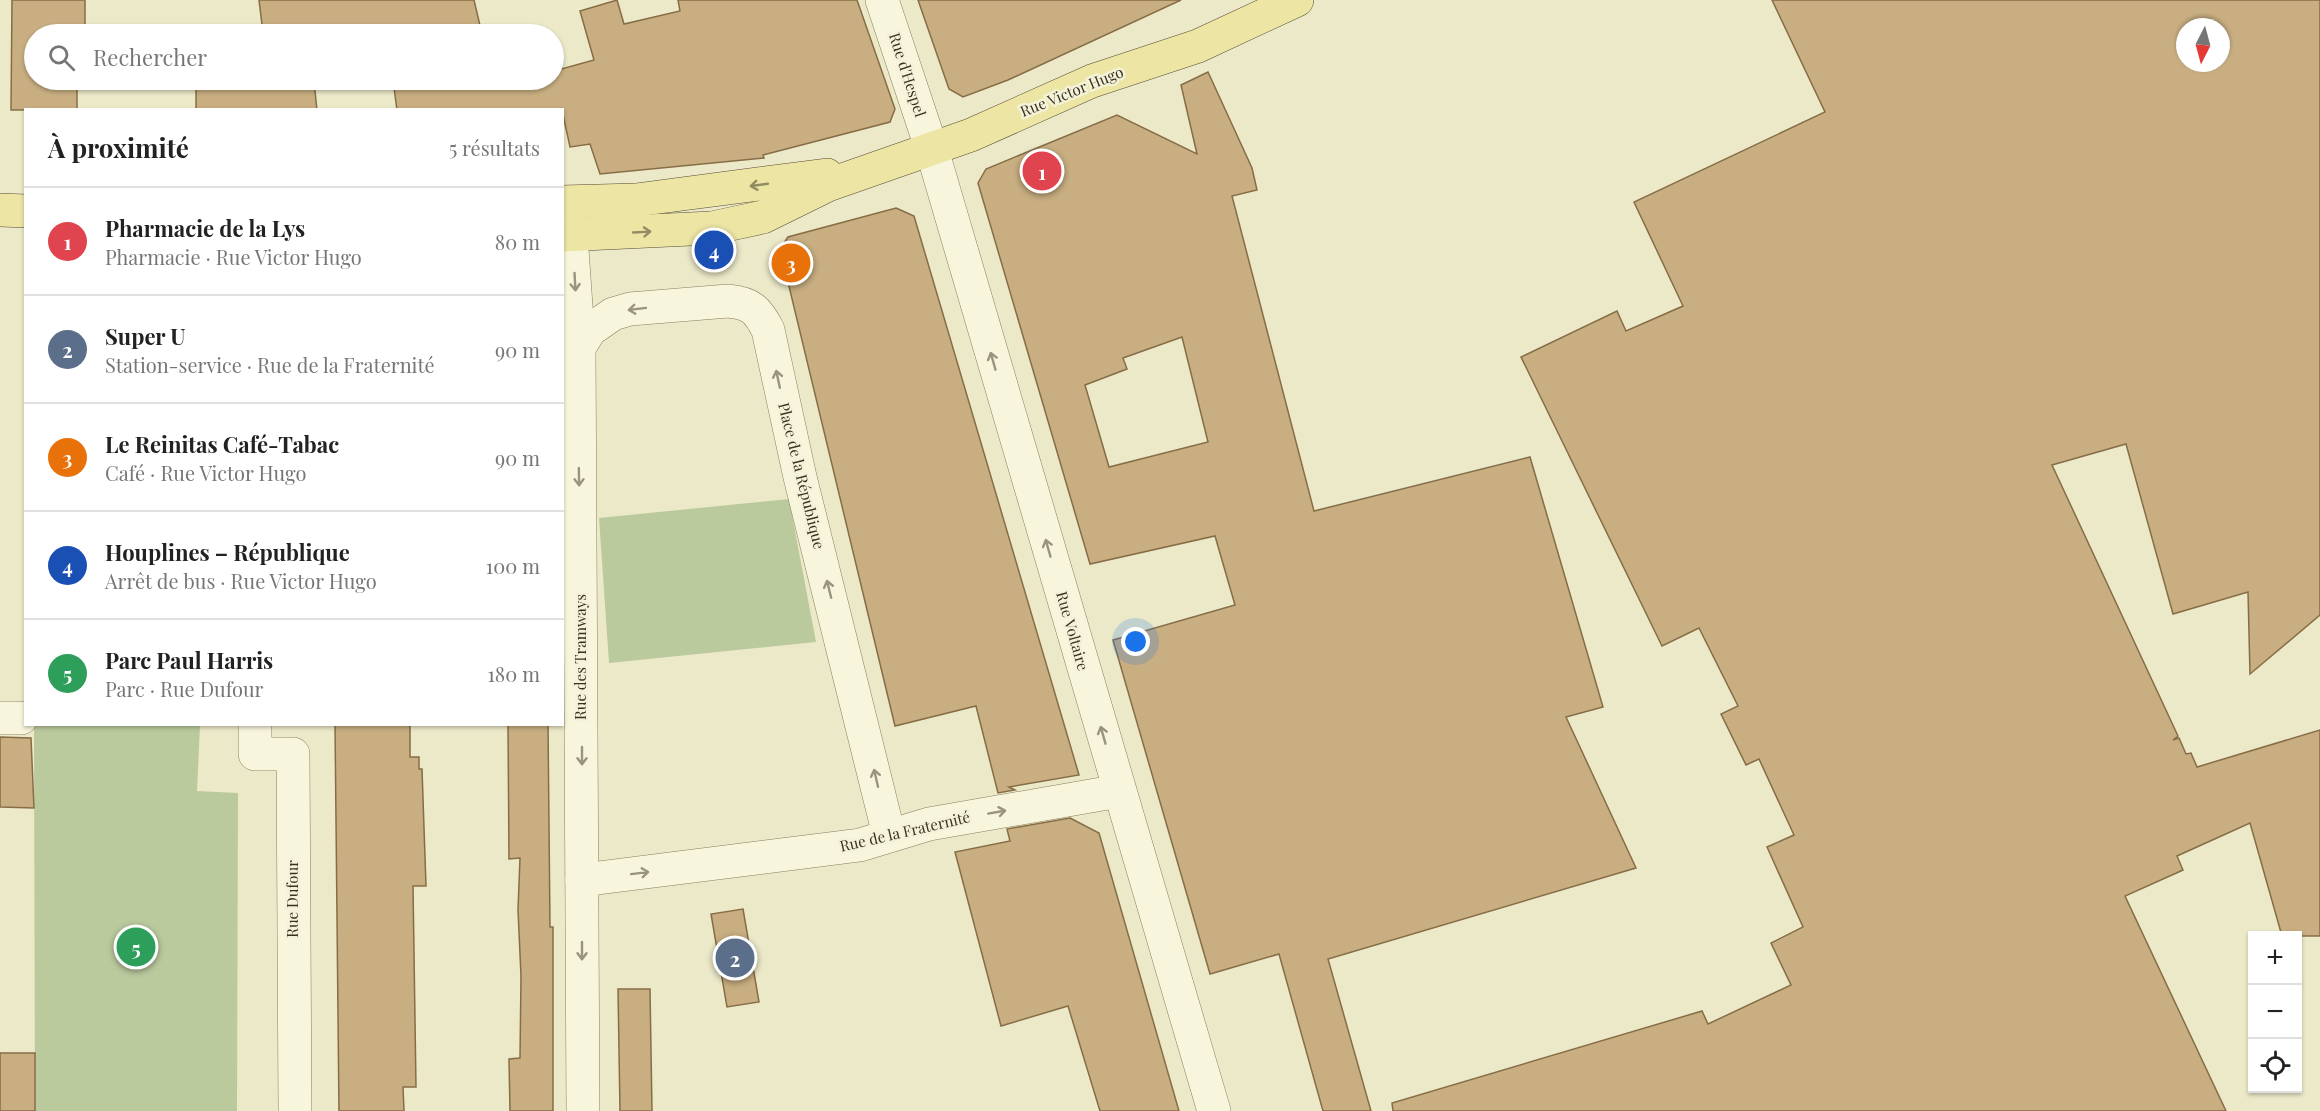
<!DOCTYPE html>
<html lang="fr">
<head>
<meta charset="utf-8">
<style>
	:root { --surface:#fff; --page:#f6f6f6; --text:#222; --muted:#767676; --line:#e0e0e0; --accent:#934632 }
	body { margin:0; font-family:"Playfair Display",serif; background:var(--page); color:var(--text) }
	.controls { position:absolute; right:18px; bottom:18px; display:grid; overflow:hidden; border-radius:0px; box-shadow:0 2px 4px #0004 }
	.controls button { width:54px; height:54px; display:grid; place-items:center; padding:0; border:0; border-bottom:2px solid var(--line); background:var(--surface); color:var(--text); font:30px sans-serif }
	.compass { position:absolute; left:2176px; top:18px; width:54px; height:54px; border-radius:50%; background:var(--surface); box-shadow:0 2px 4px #0004; rotate:186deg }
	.you { position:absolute; left:1136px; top:642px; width:21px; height:21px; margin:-15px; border:4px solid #fff; border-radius:50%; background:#1a73e8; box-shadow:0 0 0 9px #1a73e833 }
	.badge { display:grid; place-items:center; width:39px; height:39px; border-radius:50%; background:var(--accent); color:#fff; font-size:20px; font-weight:700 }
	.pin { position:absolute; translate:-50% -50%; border:3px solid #fff; box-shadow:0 2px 6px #0006 }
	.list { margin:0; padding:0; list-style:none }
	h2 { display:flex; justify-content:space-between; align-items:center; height:78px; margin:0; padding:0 24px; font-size:26px }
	h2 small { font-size:20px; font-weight:400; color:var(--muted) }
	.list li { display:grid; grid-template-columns:39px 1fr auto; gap:18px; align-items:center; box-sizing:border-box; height:108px; padding:0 24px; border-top:2px solid var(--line) }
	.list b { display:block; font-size:22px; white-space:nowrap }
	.list p { margin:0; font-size:20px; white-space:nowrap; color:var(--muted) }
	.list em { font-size:20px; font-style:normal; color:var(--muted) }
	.icon { flex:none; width:33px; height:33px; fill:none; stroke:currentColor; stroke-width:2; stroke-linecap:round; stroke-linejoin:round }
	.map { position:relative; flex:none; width:2320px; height:1111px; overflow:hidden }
	.search { position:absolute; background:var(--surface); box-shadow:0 2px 4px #0004; left:24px; top:24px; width:540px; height:66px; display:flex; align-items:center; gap:15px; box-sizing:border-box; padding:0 21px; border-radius:33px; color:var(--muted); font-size:22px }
	.panel { position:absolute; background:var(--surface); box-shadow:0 2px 4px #0004; left:24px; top:108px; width:540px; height:618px; border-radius:0px }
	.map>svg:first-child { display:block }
	.green { fill:#bbca9d }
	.building { fill:#c8ae81; stroke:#866d46; stroke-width:1.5; fill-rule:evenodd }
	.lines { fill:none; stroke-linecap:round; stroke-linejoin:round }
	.minor-casing { stroke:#887d5f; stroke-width:34 }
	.major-casing { stroke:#564b32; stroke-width:34 }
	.minor { stroke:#f7f5dc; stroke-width:33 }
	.major { stroke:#ece5a4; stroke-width:33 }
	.oneway { stroke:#928c62 }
	.oneway2 { stroke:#98947e }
	.labels { text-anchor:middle; stroke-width:5; stroke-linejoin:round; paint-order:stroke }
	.street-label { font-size:15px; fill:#393221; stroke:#f4f2d8 }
</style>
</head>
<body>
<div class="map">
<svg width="2320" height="1111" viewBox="0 0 2320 1111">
	<rect width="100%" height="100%" fill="#ece9c9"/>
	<g class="green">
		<polygon points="789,499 816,642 609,663 599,518"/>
		<polygon points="34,725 200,725 197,791 238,793 237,1111 35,1111"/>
	</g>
	<g class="building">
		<polygon points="12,0 85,0 85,33 34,34 34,80 77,80 77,110 11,110"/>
		<polygon points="259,0 474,0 482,34 197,34 197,32 263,33"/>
		<polygon points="617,0 624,24 680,11 678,0 857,0 895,109 890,122 763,155 764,158 600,174 590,144 570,147 562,110 397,110 393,80 554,80 554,71 594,60 580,11"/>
		<polygon points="918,0 1181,0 1008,80 963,97 949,89"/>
		<path d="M 1772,0 L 2320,0 L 2320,615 L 2250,674 L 2248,592 L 2173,614 L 2126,444 L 2052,465 L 2178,736 L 2173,740 L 2179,738 L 2186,754 L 2191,753 L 2197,767 L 2320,730 L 2320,936 L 2282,936 L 2250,823 L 2177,856 L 2183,870 L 2125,896 L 2226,1111 L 1393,1111 L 1392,1103 L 1702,1011 L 1708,1024 L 1791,985 L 1771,943 L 1803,927 L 1767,847 L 1794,835 L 1759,759 L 1746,765 L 1721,714 L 1738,706 L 1699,628 L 1662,646 L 1521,357 L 1617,311 L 1626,331 L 1683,306 L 1634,202 L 1825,112 ZM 2185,27 L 2221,27 L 2221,63 L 2185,63 Z"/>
		<path d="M 1208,72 L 1252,168 L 1257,190 L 1232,196 L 1314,511 L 1530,457 L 1603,707 L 1566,717 L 1636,868 L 1328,959 L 1371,1111 L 1323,1111 L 1279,954 L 1210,974 L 1113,640 L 1235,605 L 1215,536 L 1090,564 L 978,183 L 986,169 L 1117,115 L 1197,154 L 1181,85 ZM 1182,337 L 1208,442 L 1109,467 L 1085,385 L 1127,369 L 1123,358 Z"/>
		<polygon points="196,80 328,80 314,82 317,110 196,110"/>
		<polygon points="896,208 914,216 1079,775 1009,787 1015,790 998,793 976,706 895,726 780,249 788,237"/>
		<polygon points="335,724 410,724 410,757 419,757 419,769 422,769 426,886 413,886 416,1087 403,1087 404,1111 339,1111"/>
		<polygon points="508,724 548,724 550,927 553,927 553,1111 510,1111 509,1059 520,1058 521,976 518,910 520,858 509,859"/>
		<polygon points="0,737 31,738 34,808 0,807"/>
		<polygon points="1070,818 1099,833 1179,1111 1100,1111 1068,1006 1001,1026 955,852 1010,841 1007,829"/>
		<polygon points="743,909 759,1002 727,1007 711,914"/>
		<polygon points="618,989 650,989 652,1111 620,1111"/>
		<rect x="0" y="1053" width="35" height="58"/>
	</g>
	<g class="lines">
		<defs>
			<g id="minor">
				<polyline points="882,0 932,150 1214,1111"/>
				<polyline points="569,207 579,348 583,1111"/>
				<path d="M 579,348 L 590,330 L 613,314 L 630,309 L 728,301 C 751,303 758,310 768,330 L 800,477 L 889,835"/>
				<polyline points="0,718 21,718"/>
				<polyline points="255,724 255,754 293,754 295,1111"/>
				<polyline points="582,880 860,845 929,824 1119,791"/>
			</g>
			<g id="major">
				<polyline points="562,202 636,200 827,175"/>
				<polyline points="0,210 26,211"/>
				<polyline points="562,235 712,228 763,217 828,185 971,135 1092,81 1198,46 1297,0"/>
			</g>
		</defs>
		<use href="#minor" class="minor-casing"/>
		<use href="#major" class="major-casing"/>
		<use href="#minor" class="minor"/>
		<use href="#major" class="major"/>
	</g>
	<defs><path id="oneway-shaft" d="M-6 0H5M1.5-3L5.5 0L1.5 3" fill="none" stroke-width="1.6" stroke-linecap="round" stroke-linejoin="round" transform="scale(1.5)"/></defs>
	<g class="oneway">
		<use href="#oneway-shaft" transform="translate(759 185) rotate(172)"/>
		<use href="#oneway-shaft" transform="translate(642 232) rotate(-3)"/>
	</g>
	<g class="oneway2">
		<use href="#oneway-shaft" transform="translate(575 282) rotate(87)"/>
		<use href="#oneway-shaft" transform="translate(637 309) rotate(173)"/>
		<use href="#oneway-shaft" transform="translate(993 361) rotate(-106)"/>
		<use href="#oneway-shaft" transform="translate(778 379) rotate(-102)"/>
		<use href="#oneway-shaft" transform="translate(579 477) rotate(89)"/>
		<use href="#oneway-shaft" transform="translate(1048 548) rotate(-106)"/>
		<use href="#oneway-shaft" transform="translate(829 589) rotate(-104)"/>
		<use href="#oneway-shaft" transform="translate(1103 735) rotate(-106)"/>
		<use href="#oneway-shaft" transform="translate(582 756) rotate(90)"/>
		<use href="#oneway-shaft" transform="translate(876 778) rotate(-103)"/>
		<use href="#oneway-shaft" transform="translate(997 812) rotate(-10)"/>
		<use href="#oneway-shaft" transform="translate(640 873) rotate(-7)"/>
		<use href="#oneway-shaft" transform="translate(582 951) rotate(90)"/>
	</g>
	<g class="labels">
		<g class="street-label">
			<text transform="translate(907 75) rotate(72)" y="5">Rue d'Hespel</text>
			<text transform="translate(1072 92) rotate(-22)" y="5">Rue Victor Hugo</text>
			<text transform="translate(801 476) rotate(76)" y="5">Place de la République</text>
			<text transform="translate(1072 631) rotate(74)" y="5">Rue Voltaire</text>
			<text transform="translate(581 657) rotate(-90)" y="5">Rue des Tramways</text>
			<text transform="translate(905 832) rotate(-13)" y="5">Rue de la Fraternité</text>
			<text transform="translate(293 899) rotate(-90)" y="5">Rue Dufour</text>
		</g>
	</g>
</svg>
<div class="controls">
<button>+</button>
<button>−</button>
<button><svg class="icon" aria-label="locate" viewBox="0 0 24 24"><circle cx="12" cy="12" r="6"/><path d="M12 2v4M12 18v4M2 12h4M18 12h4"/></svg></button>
</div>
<svg class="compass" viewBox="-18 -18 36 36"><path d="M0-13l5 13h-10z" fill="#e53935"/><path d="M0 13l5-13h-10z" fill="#767676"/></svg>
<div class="you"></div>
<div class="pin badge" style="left:1042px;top:171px;background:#e0444e">1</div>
<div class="pin badge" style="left:735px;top:958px;background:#5c6f8a">2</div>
<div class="pin badge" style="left:791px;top:263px;background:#e8710a">3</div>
<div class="pin badge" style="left:714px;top:250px;background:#1a4fb4">4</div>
<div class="pin badge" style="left:136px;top:947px;background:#2e9e5b">5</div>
<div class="search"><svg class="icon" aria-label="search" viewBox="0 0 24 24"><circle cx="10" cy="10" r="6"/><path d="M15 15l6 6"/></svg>Rechercher</div>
<section class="panel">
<h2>À proximité<small>5 résultats</small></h2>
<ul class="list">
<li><span class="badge" style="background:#e0444e">1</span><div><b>Pharmacie de la Lys</b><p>Pharmacie · Rue Victor Hugo</p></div><em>80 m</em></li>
<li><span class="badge" style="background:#5c6f8a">2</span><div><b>Super U</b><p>Station-service · Rue de la Fraternité</p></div><em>90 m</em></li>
<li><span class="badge" style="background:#e8710a">3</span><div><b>Le Reinitas Café-Tabac</b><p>Café · Rue Victor Hugo</p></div><em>90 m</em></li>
<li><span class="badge" style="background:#1a4fb4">4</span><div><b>Houplines – République</b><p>Arrêt de bus · Rue Victor Hugo</p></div><em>100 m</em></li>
<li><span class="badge" style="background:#2e9e5b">5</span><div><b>Parc Paul Harris</b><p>Parc · Rue Dufour</p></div><em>180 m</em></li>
</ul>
</section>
</div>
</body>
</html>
